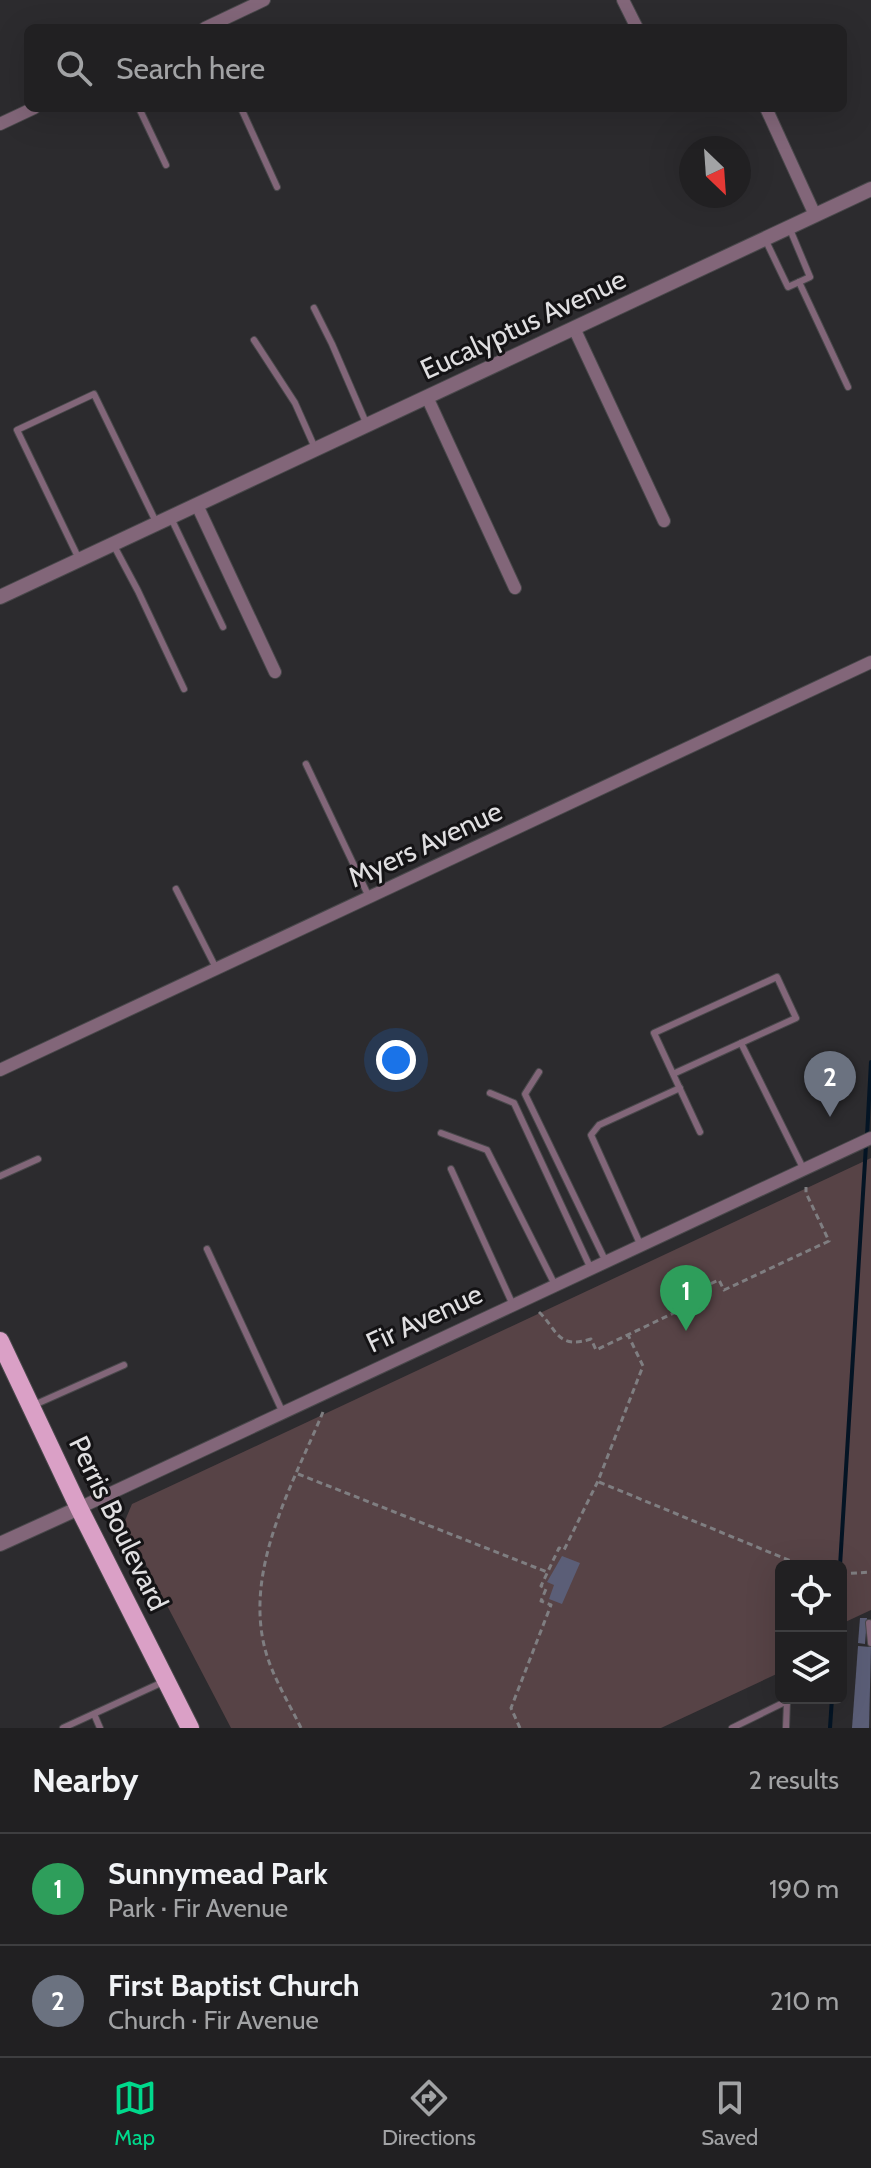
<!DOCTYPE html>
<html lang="en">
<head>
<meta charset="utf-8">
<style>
	:root { --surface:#212022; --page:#29282a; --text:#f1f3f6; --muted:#a2a3a5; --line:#3e3e40; --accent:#00d98c }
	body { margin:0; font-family:Cabin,sans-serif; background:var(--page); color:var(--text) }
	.controls { position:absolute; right:24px; bottom:24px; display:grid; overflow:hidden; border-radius:12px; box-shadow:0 8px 32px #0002 }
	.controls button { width:72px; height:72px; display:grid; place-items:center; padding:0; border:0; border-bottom:2px solid var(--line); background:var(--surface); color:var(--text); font:40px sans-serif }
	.compass { position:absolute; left:679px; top:136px; width:72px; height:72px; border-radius:50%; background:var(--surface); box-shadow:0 8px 32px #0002; rotate:155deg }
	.you { position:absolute; left:396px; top:1060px; width:28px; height:28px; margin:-20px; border:6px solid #fff; border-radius:50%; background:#1a73e8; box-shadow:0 0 0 12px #1a73e833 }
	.badge { display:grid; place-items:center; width:52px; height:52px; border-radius:50%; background:var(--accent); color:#fff; font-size:26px; font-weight:700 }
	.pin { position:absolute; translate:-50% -66px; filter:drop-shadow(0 2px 4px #0008) }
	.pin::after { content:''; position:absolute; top:42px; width:28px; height:24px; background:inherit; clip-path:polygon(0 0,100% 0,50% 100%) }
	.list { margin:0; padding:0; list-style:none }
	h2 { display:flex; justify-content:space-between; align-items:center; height:104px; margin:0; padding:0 32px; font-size:34px }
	h2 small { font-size:26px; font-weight:400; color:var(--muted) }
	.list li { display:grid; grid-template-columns:52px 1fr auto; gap:24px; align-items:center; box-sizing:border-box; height:112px; padding:0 32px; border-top:2px solid var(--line) }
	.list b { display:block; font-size:30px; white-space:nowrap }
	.list p { margin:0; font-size:26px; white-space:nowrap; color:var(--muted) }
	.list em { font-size:26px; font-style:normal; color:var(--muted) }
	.icon { flex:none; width:44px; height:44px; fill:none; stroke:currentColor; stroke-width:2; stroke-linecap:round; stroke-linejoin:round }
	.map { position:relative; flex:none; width:871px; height:1728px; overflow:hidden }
	.search { position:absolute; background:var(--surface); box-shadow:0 8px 32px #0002; left:24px; right:24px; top:24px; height:88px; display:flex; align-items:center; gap:20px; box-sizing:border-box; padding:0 28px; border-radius:12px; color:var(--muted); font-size:30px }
	.sheet { height:328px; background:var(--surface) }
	nav { display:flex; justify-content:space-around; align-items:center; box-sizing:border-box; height:112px; border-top:2px solid var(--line); background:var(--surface); font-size:22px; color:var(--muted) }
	nav a { display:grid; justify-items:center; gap:4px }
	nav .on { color:var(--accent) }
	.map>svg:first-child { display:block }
	.green { fill:#574346 }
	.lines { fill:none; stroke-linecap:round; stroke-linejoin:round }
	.stream { stroke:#041424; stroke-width:4 }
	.building { fill:#5b5e77 }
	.service-casing { stroke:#49484b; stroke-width:8 }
	.minor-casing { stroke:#49484b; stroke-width:14 }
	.tertiary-casing { stroke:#49484b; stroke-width:16 }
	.primary-casing { stroke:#49484b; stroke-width:20 }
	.path { stroke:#7f7e81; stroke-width:3; stroke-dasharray:6 4; stroke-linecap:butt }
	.service { stroke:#826679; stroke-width:6 }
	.minor { stroke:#826679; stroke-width:12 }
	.tertiary { stroke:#826679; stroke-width:14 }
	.primary { stroke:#daa0c6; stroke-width:18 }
	.labels { text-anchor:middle; stroke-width:6; stroke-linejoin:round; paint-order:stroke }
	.street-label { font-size:28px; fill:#e0dfe1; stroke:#141315 }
</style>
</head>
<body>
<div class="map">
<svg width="871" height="1728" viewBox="0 0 871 1728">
	<rect width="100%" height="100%" fill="#2c2b2e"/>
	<polygon class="green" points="871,1158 871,1610 841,1624 841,1566 781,1566 781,1672 661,1728 231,1728 124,1523 132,1504"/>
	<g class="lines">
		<g class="stream">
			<polyline points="867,1136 871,1062"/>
			<polyline points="840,1566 866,1145"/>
			<polyline points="830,1728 832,1698"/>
		</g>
	</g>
	<g class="building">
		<polygon points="562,1556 580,1563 562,1604 549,1599 554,1585 547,1582"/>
		<polygon points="860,1618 867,1618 865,1644 858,1643"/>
		<polygon points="858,1646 871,1647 869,1728 852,1728"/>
	</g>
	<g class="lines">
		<defs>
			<g id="service">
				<polyline points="139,108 166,165"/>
				<polyline points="241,108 277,187"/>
				<polyline points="765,239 788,287 810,277 789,227"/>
				<polyline points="799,282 848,387"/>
				<polyline points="314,308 332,344 367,425"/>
				<polyline points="254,340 295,403 315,448"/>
				<polyline points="171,518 223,627"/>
				<polyline points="113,544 138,591 184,689"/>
				<polyline points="79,559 17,430 94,394 157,524"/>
				<polyline points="306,764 369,897"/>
				<polyline points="176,889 216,968"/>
				<polyline points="741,1043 804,1170"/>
				<polyline points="539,1072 525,1094 606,1262"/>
				<polyline points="673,1074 654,1033 777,977 796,1018 673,1074 700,1132"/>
				<polyline points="490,1093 514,1103 591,1269"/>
				<polyline points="441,1133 487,1150 555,1285"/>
				<polyline points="451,1169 513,1305"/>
				<polyline points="0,1176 38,1159"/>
				<polyline points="641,1246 591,1135 599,1125 680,1088"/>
				<polyline points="207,1249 283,1413"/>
				<polyline points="34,1405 124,1365"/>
				<polyline points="869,1623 871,1643"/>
				<polyline points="94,1714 100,1728"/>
				<polyline points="63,1728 163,1682"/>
				<polyline points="732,1728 787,1701 786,1728"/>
			</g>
			<g id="minor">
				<polyline points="623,0 637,28"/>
				<polyline points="205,28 264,0"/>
				<polyline points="766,108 815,215"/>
				<polyline points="0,124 34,108"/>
				<polyline points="574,328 664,521"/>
				<polyline points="427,397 515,588"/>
				<polyline points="197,505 275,672"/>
				<polyline points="0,1070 871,662"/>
				<polyline points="79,1508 871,1138"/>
			</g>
			<g id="tertiary">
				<polyline points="0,597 871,189"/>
				<polyline points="0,1544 79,1508"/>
			</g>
			<polyline id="primary" points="0,1341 79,1508 190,1728"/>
		</defs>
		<use href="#service" class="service-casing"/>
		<use href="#minor" class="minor-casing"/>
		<use href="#tertiary" class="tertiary-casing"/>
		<use href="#primary" class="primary-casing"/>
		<g class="path">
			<path d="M 539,1312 C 557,1329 557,1350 591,1339 L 596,1350 L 678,1311 L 674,1300 L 719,1280 L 724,1290 L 829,1241 L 806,1193 L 806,1187"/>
			<polyline points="298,1474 547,1572"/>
			<polyline points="599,1482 803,1566"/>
			<polyline points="841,1574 871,1572"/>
			<path d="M 301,1728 C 289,1703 272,1676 265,1649 C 244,1568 293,1484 323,1412"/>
			<polyline points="520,1728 511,1708 551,1605 541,1601 546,1589 541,1586 559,1548 564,1550 598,1481 643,1366 628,1335"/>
		</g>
		<use href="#service" class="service"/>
		<use href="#minor" class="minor"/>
		<use href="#tertiary" class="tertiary"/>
		<use href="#primary" class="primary"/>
	</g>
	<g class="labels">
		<g class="street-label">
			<text transform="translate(523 324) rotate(-25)" y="10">Eucalyptus Avenue</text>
			<text transform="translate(425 844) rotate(-25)" y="10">Myers Avenue</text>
			<text transform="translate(424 1318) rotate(-25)" y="10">Fir Avenue</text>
			<text transform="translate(119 1523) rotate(64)" y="10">Perris Boulevard</text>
		</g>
	</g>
</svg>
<div class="controls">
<button><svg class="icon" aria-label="locate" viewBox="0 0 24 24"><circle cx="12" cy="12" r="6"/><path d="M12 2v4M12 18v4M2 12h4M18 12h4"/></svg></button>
<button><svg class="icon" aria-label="layers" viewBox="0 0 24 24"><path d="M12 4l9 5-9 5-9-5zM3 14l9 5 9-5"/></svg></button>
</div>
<svg class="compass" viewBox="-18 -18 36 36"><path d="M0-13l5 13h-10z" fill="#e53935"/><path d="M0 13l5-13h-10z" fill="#a2a3a5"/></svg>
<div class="you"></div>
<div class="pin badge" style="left:686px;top:1331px;background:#2e9e5b">1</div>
<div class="pin badge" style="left:830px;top:1117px;background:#6b7280">2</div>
<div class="search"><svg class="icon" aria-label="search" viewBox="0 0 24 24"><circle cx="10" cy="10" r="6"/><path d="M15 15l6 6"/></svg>Search here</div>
</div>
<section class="sheet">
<h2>Nearby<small>2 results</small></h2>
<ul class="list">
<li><span class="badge" style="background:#2e9e5b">1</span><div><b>Sunnymead Park</b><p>Park · Fir Avenue</p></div><em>190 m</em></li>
<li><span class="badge" style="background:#6b7280">2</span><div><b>First Baptist Church</b><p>Church · Fir Avenue</p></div><em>210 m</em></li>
</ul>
</section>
<nav>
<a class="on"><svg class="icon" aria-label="map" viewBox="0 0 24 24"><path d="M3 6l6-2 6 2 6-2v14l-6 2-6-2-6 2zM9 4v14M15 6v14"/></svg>Map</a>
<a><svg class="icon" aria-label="directions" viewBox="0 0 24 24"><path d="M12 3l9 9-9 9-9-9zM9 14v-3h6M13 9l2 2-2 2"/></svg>Directions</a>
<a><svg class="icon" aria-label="saved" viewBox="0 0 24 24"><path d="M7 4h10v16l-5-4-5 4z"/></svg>Saved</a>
</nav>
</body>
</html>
